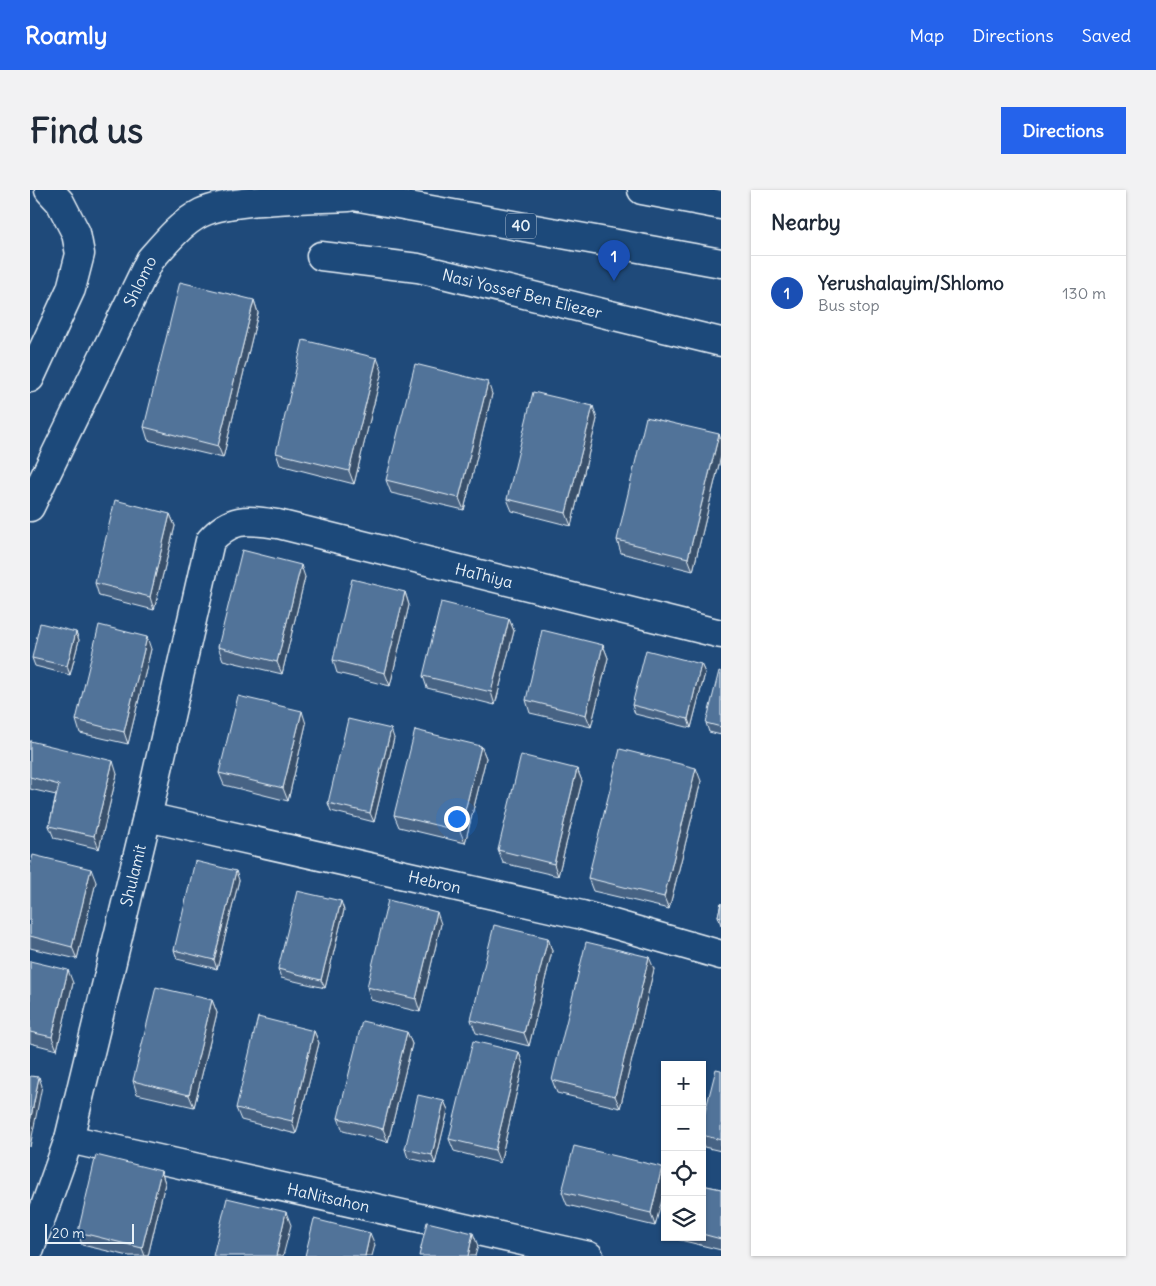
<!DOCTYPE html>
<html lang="en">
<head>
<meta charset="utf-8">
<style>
	:root { --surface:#fff; --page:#f2f2f3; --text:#1f2937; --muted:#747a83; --line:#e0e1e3; --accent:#2563eb }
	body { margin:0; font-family:Delius,sans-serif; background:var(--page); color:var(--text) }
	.controls { position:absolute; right:15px; bottom:15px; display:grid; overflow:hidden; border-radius:0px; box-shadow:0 1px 4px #0004 }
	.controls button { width:45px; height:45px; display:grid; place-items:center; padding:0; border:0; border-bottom:1px solid var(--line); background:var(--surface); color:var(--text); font:25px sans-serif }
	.scale { position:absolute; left:15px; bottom:12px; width:89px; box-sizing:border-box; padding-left:5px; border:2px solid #e8f1f8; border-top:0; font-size:14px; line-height:18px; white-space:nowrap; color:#e8f1f8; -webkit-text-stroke:4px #1f4a7a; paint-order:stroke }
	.you { position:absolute; left:426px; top:628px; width:18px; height:18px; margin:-12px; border:4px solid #fff; border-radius:50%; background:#1a73e8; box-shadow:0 0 0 8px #1a73e833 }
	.badge { display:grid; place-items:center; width:32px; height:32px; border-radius:50%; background:var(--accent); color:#fff; font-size:16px; font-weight:700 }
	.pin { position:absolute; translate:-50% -41px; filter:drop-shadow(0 1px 2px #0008) }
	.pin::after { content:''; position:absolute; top:26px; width:18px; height:15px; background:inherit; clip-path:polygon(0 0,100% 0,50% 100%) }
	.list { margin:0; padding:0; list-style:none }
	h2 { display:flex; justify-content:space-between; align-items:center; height:65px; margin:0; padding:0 20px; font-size:21px }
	h2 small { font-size:16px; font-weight:400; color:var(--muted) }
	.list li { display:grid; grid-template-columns:32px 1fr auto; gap:15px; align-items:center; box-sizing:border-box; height:75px; padding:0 20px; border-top:1px solid var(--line) }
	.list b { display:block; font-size:19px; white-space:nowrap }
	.list p { margin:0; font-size:16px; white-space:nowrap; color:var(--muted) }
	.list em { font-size:16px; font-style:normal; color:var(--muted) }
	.icon { flex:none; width:28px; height:28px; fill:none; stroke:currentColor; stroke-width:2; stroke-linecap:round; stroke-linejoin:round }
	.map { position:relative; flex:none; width:691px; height:1066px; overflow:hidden; border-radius:0px }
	header { display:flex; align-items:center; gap:30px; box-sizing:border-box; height:70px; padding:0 25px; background:var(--accent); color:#fff }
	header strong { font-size:24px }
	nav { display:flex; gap:28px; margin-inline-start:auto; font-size:18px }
	.intro { display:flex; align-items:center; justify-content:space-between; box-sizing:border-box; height:120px; padding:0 30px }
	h1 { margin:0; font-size:35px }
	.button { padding:12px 22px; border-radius:0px; background:var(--accent); color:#fff; font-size:18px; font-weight:700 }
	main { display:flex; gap:30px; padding:0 30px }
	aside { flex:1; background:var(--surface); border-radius:0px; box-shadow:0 1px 4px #0004 }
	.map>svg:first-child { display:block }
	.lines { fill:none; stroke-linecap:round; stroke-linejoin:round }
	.street-casing { stroke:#e8f1f8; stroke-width:31 }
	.secondary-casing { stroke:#e8f1f8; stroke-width:31 }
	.highway-casing { stroke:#e8f1f8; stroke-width:31 }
	.street { stroke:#1f4a7a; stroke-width:28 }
	.secondary { stroke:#1f4a7a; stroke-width:28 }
	.highway { stroke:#1f4a7a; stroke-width:28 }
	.wall { fill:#466384; stroke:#e8f1f8 }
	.shaded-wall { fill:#39506b; stroke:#e8f1f8 }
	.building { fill:#517399; stroke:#e8f1f8 }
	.labels { text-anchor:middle; stroke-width:4.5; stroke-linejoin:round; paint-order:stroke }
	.shield { fill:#1f4a7a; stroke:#acbfd2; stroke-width:1 }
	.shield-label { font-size:15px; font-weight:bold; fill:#e8f1f8 }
	.street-label { font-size:16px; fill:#e8f1f8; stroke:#1f4a7a }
</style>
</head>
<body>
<header>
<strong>Roamly</strong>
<nav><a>Map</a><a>Directions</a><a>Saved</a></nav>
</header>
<div class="intro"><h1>Find us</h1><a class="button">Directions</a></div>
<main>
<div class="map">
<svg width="691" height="1066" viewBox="0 0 691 1066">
	<rect width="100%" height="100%" fill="#1f4a7a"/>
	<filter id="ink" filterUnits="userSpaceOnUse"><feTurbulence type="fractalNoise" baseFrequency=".02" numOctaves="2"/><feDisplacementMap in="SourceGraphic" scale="10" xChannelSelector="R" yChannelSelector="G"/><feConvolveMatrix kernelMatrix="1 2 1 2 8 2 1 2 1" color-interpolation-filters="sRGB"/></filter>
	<g filter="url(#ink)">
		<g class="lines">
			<defs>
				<g id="street">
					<path id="s1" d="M 291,66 L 388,78 L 691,152"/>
					<path id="s2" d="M 117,627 L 552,725 L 691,765"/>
					<path id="s3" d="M 39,949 L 559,1066"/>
					<path id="s4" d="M 0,1059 L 39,949 L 117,627 L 180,351 C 202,326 218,330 248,334 L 691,444"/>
				</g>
				<g id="secondary">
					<polyline points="0,188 41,99 50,64 46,43 30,12 19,0"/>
					<path id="s5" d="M 0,317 L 120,70 C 134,54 151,33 171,23 C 203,8 281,9 319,7"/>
				</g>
				<g id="highway">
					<polyline points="291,0 691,73"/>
					<polyline points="612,0 691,15"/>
				</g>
			</defs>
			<use href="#street" class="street-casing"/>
			<use href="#secondary" class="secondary-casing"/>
			<use href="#highway" class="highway-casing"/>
			<use href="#street" class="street"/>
			<use href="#secondary" class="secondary"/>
			<use href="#highway" class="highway"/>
		</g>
		<g class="wall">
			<polygon points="224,110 228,123 193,268 118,250 114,237"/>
			<polygon points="352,181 324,294 250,275 246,263"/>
			<polygon points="462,204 434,320 361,303 356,290"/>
			<polygon points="567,229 541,336 482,321 477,309"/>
			<polygon points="689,244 691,251 691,266 663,381 591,363 587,350"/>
			<polygon points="140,324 145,336 124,420 69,406 65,393"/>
			<polygon points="275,387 252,484 193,470 188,457"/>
			<polygon points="375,402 379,415 360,496 307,483 303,470"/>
			<polygon points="479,429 484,441 465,515 397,498 393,486"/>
			<polygon points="46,442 49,450 40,485 5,476 2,468"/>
			<polygon points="573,455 578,468 561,537 500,523 496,510"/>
			<polygon points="121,459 98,554 50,543 46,530"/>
			<polygon points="671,474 675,483 661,538 605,524 602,515"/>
			<polygon points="691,482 691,545 679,542 676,533"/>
			<polygon points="276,534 258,611 194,595 189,583"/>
			<polygon points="364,548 344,632 301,621 298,613"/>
			<polygon points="0,551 87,584 69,659 24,648 19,636 26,605 0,599"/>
			<polygon points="451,556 456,568 435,653 369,637 364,625"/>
			<polygon points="547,579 552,591 528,686 473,673 468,660"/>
			<polygon points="671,591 639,719 563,701 558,688"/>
			<polygon points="0,677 66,692 47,769 0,758"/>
			<polygon points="209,690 187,779 147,769 144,760"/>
			<polygon points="691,713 691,735 688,726"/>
			<polygon points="314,720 295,798 251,788 248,779"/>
			<polygon points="411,734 390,822 341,810 337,797"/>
			<polygon points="518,748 522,761 499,856 446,843 441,830"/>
			<polygon points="0,771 43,793 27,860 0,853"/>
			<polygon points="624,779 590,918 527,903 522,890"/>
			<polygon points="182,810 187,823 164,917 107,904 103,891"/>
			<polygon points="284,841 289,853 266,944 211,930 206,918"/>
			<polygon points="377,842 382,854 358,952 313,941 308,928"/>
			<polygon points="489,862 493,875 470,973 424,961 419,949"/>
			<polygon points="691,880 691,961 674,957 672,952 672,934"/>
			<polygon points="414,911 418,920 405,974 378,968 375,959"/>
			<polygon points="632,977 625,1036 537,1015 532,1002"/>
			<polygon points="131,981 135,993 118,1066 99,1066 52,1055 48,1042"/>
			<polygon points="672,995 691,999 691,1060 646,1049 645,1047 672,1047"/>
		</g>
		<g class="shaded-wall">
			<polygon points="224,110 228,123 193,268 188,256"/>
			<polygon points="347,168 352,181 324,294 319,281"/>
			<polygon points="458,192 462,204 434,320 429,308"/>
			<polygon points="563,216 567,229 541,336 536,323"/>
			<polygon points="689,244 691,251 691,266 663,381 658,368"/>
			<polygon points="140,324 145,336 124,420 120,407"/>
			<polygon points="271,375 275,387 252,484 247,472"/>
			<polygon points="375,402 379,415 360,496 355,483"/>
			<polygon points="479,429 484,441 465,515 461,502"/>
			<polygon points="46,442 49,450 40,485 37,476"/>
			<polygon points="117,447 121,459 98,554 94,542"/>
			<polygon points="573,455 578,468 561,537 556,525"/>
			<polygon points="671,474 675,483 661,538 658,529"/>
			<polygon points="272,521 276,534 258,611 253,598"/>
			<polygon points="361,539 364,548 344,632 340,623"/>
			<polygon points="451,556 456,568 435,653 430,641"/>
			<polygon points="83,571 87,584 69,659 64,646"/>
			<polygon points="666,578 671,591 639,719 634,707"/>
			<polygon points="547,579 552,591 528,686 524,674"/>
			<polygon points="61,679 66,692 47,769 42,757"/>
			<polygon points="206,681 209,690 187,779 184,770"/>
			<polygon points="311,711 314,720 295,798 291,790"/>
			<polygon points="407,722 411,734 390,822 386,809"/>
			<polygon points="518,748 522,761 499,856 494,843"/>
			<polygon points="619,767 624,779 590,918 585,906"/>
			<polygon points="38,780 43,793 27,860 22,847"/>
			<polygon points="182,810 187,823 164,917 159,905"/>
			<polygon points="284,841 289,853 266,944 262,931"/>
			<polygon points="377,842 382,854 358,952 353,939"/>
			<polygon points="489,862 493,875 470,973 465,960"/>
			<polygon points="9,887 12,896 0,957 0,932"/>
			<polygon points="414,911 418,920 405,974 402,965"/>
			<polygon points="632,977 635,984 635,998 625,1036 621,1023"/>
			<polygon points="131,981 135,993 118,1066 115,1066 112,1058"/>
			<polygon points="256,1022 261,1035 253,1066 246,1066"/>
			<polygon points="340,1043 345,1055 342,1066 335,1066"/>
			<polygon points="443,1043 448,1056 445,1066 438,1066"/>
		</g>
		<g class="building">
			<polygon points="150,92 224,110 188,256 114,237"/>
			<polygon points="273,150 347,168 319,281 246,263"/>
			<polygon points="385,174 458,192 429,308 356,290"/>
			<polygon points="503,202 563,216 536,323 477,309"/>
			<polygon points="616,227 689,244 658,368 587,350"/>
			<polygon points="85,310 140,324 120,407 65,393"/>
			<polygon points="212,360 271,375 247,472 188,457"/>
			<polygon points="322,389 375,402 355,483 303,470"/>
			<polygon points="411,412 479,429 461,502 393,486"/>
			<polygon points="10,433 46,442 37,476 2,468"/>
			<polygon points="69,435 117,447 94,542 46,530"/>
			<polygon points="512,440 573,455 556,525 496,510"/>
			<polygon points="616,460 671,474 658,529 602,515"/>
			<polygon points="689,481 691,482 691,537 676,533"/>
			<polygon points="208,506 272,521 253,598 189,583"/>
			<polygon points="318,529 361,539 340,623 298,613"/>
			<polygon points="385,540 451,556 430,641 364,625"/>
			<polygon points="0,551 83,571 64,646 19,636 29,595 0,587"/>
			<polygon points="590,559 666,578 634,707 558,688"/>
			<polygon points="491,565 547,579 524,674 468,660"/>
			<polygon points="3,665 61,679 42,757 0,746 0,677"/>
			<polygon points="165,671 206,681 184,770 144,760"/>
			<polygon points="267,701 311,711 291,790 248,779"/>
			<polygon points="358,710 407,722 386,809 337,797"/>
			<polygon points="691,713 691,727 688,726"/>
			<polygon points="464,735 518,748 494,843 441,830"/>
			<polygon points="556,752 619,767 585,906 522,890"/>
			<polygon points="0,771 38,780 22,847 0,842"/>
			<polygon points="126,797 182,810 159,905 103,891"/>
			<polygon points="228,827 284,841 262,931 206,918"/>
			<polygon points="332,831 377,842 353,939 308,928"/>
			<polygon points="443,851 489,862 465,960 419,949"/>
			<polygon points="686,879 691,880 691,950 672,945 672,934"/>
			<polygon points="0,886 9,887 0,932"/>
			<polygon points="388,905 414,911 402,965 375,959"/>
			<polygon points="544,956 632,977 621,1023 532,1002"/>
			<polygon points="66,965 131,981 112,1058 48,1042"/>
			<polygon points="672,995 691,999 691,1049 672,1044"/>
			<polygon points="197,1008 256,1022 246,1066 183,1066"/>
			<polygon points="284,1029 340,1043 335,1066 275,1066"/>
			<polygon points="397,1032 443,1043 438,1066 389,1066"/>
		</g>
	</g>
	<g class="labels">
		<rect class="shield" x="476" y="23.5" width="30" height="25" rx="4"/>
		<g class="shield-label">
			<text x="491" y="41">40</text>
		</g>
		<g class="street-label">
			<text dy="6" stroke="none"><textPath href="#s5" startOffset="251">Shlomo</textPath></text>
			<text dy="6" stroke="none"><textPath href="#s1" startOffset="205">Nasi Yossef Ben Eliezer</textPath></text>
			<text dy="6" stroke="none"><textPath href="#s4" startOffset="1018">HaThiya</textPath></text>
			<text dy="6" stroke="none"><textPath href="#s4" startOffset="388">Shulamit</textPath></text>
			<text dy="6" stroke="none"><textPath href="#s2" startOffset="295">Hebron</textPath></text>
			<text dy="6" stroke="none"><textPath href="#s3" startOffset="266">HaNitsahon</textPath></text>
		</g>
	</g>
</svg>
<div class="controls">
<button>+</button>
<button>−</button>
<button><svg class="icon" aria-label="locate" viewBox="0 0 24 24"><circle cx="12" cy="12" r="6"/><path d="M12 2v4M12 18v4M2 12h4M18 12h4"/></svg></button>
<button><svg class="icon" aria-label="layers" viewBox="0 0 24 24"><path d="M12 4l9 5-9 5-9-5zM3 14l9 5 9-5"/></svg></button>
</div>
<div class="scale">20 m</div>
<div class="you"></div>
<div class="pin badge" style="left:584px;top:91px;background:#1a4fb4">1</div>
</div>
<aside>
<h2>Nearby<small></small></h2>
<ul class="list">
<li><span class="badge" style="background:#1a4fb4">1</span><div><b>Yerushalayim/Shlomo</b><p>Bus stop</p></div><em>130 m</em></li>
</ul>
</aside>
</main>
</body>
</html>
